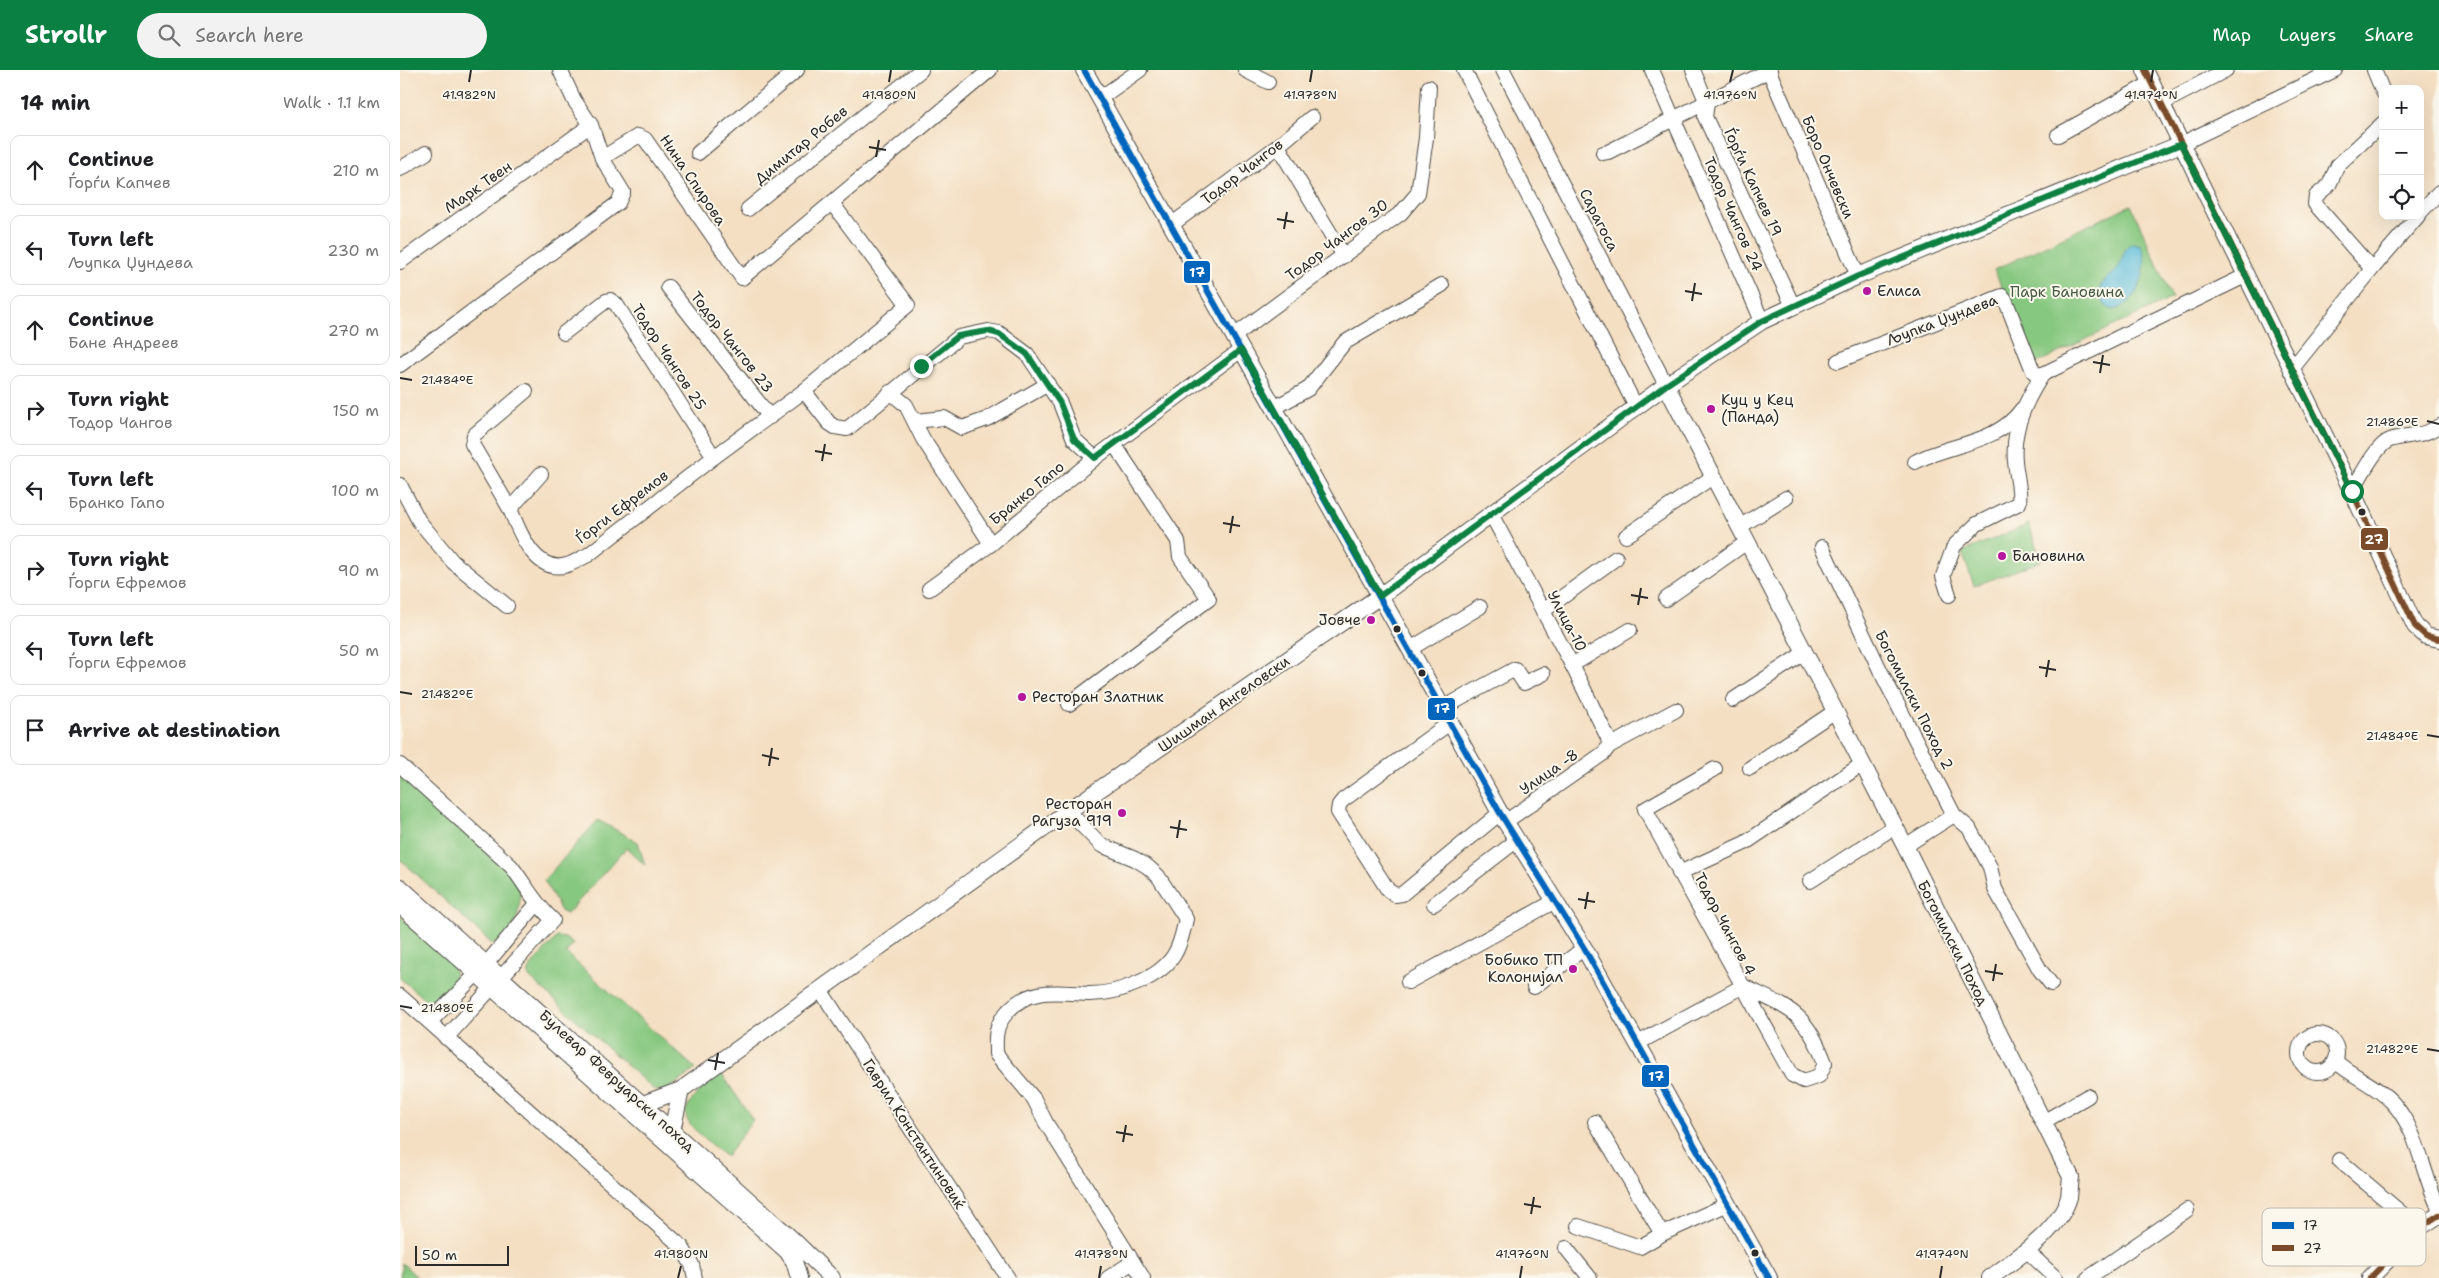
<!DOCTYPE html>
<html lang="en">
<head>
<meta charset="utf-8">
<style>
	:root { --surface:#fff; --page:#f2f2f2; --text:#202124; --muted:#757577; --line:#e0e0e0; --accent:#0b8043 }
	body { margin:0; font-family:"Shantell Sans",sans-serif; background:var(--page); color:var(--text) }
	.controls { position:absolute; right:15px; top:15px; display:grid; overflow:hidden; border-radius:10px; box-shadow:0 5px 20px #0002 }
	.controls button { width:45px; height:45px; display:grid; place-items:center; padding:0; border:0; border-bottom:1px solid var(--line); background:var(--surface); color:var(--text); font:25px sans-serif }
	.scale { position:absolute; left:15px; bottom:12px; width:94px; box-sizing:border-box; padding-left:5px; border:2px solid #2b2b2b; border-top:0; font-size:14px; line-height:18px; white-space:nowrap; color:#2b2b2b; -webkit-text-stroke:4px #fbf7ec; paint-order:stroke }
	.stop { position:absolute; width:15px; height:15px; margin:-11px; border:4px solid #0b8043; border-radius:50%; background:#fff }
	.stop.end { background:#0b8043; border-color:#fff; box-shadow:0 1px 5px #0008 }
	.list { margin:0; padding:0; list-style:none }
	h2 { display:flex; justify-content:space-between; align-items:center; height:65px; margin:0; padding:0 20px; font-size:21px }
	h2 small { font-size:16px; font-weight:400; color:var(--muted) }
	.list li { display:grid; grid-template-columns:32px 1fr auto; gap:15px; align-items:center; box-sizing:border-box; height:70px; margin:0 10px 10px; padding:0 10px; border:1px solid var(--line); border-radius:10px }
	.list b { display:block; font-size:19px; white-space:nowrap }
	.list p { margin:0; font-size:16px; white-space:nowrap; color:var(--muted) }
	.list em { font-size:16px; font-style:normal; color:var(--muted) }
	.icon { flex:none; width:28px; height:28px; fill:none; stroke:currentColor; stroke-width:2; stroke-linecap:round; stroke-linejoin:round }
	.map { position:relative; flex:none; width:2039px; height:1208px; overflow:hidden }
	header { display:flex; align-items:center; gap:30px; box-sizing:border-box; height:70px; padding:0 25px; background:var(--accent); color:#fff }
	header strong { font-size:24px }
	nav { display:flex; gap:28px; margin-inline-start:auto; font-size:18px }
	.search { width:350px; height:45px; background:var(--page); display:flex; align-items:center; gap:12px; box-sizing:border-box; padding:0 18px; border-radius:28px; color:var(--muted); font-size:19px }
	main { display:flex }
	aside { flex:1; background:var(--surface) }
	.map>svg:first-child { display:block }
	.green { fill:#87c880; stroke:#597a56 }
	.water { fill:#5dbddb; stroke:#447483 }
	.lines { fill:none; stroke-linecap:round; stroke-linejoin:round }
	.minor-casing { stroke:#494642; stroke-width:16 }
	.tertiary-casing { stroke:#494642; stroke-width:18 }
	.minor { stroke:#fff; stroke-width:14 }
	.tertiary { stroke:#fff; stroke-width:16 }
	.bus-1-casing { stroke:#fbf7ec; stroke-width:10 }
	.bus-2-casing { stroke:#fbf7ec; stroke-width:10 }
	.bus-1 { stroke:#0065bd; stroke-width:6 }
	.bus-2 { stroke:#7a4b2a; stroke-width:6 }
	.route { stroke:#0b8043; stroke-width:6 }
	.ticks { fill:none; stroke:#2b2b2b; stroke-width:2 }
	.poi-dot { fill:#b5179e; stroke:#fbf7ec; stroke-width:2 }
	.bus-dot { fill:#2b2b2b; stroke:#fbf7ec; stroke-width:2 }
	.labels { text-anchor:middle; stroke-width:4; stroke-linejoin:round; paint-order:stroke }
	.street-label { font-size:15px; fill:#2b2b2b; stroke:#fbf7ec }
	.poi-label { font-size:15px; fill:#2b2b2b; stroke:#fbf7ec; text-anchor:start }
	.park-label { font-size:15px; fill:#475a44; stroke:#fbf7ec }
	.key { fill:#fbf7ec; stroke:#bdbab2; stroke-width:1 }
	.key-label { font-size:14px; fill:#2b2b2b }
	.ticks-label { font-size:12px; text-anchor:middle; fill:#2b2b2b; stroke:#fbf7ec; stroke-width:4; stroke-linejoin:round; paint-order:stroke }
	.line-badge { stroke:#fbf7ec; stroke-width:2 }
	.badge-label { font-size:14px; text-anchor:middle; font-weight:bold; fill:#fff }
</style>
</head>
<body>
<header>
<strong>Strollr</strong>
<div class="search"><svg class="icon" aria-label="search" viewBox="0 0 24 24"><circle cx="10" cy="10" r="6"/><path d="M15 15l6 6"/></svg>Search here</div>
<nav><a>Map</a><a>Layers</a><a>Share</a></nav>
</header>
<main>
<aside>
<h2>14 min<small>Walk · 1.1 km</small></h2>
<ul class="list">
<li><svg class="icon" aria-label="ahead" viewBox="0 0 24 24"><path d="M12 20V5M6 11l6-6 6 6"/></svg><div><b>Continue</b><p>Ѓорѓи Капчев</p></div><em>210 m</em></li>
<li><svg class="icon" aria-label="left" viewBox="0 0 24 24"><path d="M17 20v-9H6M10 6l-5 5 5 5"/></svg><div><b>Turn left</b><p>Љупка Џундева</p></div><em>230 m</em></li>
<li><svg class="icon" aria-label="ahead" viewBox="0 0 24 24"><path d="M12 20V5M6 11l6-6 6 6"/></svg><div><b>Continue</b><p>Бане Андреев</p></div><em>270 m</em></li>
<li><svg class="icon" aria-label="right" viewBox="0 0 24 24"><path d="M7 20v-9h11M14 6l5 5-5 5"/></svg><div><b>Turn right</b><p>Тодор Чангов</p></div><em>150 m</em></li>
<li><svg class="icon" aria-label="left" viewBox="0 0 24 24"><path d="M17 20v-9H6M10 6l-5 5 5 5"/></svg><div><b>Turn left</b><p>Бранко Гапо</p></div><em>100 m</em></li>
<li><svg class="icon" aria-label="right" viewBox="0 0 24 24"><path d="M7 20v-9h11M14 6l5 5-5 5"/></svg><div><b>Turn right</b><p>Ѓорги Ефремов</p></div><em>90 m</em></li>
<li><svg class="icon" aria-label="left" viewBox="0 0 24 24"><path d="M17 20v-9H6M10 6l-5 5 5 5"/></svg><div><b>Turn left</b><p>Ѓорги Ефремов</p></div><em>50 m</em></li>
<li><svg class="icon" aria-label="arrive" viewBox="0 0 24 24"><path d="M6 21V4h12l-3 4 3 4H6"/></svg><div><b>Arrive at destination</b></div></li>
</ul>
</aside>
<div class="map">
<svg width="2039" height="1208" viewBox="0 0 2039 1208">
	<rect width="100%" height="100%" fill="#fbf7ec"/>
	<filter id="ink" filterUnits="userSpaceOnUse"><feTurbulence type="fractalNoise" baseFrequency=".02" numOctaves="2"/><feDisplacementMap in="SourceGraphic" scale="10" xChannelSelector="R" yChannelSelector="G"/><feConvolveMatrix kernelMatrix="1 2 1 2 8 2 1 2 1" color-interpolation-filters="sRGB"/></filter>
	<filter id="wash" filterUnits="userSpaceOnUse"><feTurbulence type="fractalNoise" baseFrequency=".0096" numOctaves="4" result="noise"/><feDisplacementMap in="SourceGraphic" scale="20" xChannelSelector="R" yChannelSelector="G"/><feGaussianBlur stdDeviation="1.12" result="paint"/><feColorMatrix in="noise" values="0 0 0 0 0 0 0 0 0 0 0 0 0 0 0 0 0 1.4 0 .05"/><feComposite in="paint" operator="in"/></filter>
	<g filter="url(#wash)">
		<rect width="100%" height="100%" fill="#f4dfc3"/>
		<g class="green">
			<polygon points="1731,135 1772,228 1637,293 1594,200"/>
			<polygon points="1629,454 1641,491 1574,516 1562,482"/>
			<path d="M 0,695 L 118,810 C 124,832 117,868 92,874 L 0,789 Z"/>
			<polygon points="198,750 238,772 245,795 226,778 167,844 161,841 144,810"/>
			<polygon points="0,846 53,894 55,908 43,927 25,930 0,908"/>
			<polygon points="157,867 165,868 173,874 166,883 296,999 267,1020 255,1021 128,906 130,897"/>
			<path d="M 321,1003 L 353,1050 L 326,1087 C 278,1046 269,1046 321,1003 Z"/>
			<polygon points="2,1193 18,1208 0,1208"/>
		</g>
		<path class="water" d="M 1732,173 L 1741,175 C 1751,196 1738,236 1713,240 C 1703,236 1696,225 1702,214 C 1706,208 1713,205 1717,200 C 1724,190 1722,179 1732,173 Z"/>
	</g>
	<g filter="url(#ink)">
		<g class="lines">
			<defs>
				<g id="minor">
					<polyline points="845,0 868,12"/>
					<polyline points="1064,0 1236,337"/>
					<polyline points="1103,0 1266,315"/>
					<polyline points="1252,0 1362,251"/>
					<polyline points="1293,0 1307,33 1305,47 1393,236"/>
					<polyline points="1974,0 1983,22"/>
					<polyline points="1369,1 1458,206"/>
					<polyline points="700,28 740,0"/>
					<polyline points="1761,34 1826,0"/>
					<polyline points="1658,65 1751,13"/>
					<polyline points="1781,74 1935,0"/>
					<polyline points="878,76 944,186"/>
					<polyline points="298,83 397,0"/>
					<polyline points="1203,83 1208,82 1370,0"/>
					<polyline points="202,88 238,66 245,69 342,208 590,0"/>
					<polyline points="0,99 26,83"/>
					<polyline points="348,139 521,0"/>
					<polyline points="2020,143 2039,122"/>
					<polyline points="771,155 878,76 912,47"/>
					<polyline points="0,192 191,55 174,30 160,0"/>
					<polyline points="1972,199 1915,134 1916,126 1929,115 1938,95 1983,53"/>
					<polyline points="268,217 370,347"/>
					<polyline points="164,263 206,231 210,230 216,234 314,387"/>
					<polyline points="834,266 1001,143 1018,123 1026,68 1029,17"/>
					<polyline points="1438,291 1602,226 1605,229 1633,301 1637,305 1643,304 1845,206"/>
					<polyline points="0,295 218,133 223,122 202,88 191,55"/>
					<polyline points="1891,300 1972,199 2018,146"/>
					<polyline points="404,321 429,353 435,357 447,359 559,267 588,261 599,263 627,284 660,333 674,369 695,388"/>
					<polyline points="490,322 506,335 523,369 591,474"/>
					<polyline points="874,338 908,319 944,273 1042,215"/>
					<polyline points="515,351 544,348 562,358 587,349 648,314"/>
					<path d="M 1515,392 C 1550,373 1596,375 1622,339"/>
					<path d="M 141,404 L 110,439 C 119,461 135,505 167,495 C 174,493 181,488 188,485 L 314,387 L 404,321 L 508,235 L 432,133"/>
					<polyline points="0,415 19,451 53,492 107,536"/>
					<path d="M 1952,421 C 1960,408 1976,375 1990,370 C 2007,364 2024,367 2039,356"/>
					<polyline points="110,439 72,374 74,365 126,321"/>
					<polyline points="1091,444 1172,595 1208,668 1209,676"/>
					<polyline points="1339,457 1386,428"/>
					<polyline points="1226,466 1314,406"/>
					<polyline points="1422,477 1480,600 1554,745 1569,758 1590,797 1595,819 1640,900 1651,914"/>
					<polyline points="529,519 591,474 695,388 841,280"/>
					<path d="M 1549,525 L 1543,506 L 1554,476 L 1577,454 L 1619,433 C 1621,421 1616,404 1615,391 C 1612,360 1626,329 1643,304"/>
					<polyline points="1266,529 1347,472"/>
					<polyline points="1143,541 1216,488"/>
					<polyline points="1010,579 1080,537"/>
					<polyline points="1172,595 1230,560"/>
					<polyline points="1333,630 1404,583"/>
					<polyline points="669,634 809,529 780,487 778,471 714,374"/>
					<polyline points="1043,638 1115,599 1124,613 1143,604"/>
					<polyline points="1051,652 943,730 939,735 938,742 988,820 995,825 1002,824 1100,743"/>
					<path d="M 0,695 L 111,796 C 125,814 135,834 153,850 L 46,968"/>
					<polyline points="1350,698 1434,642"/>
					<path d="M 1315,699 L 1245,739 L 1392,1005 L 1404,1011 L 1419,1006 L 1425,993 C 1405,940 1389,939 1343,916"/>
					<path d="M 668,741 L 701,775 L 735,789 L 748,797 L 758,806 L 786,849 C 783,861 781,874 774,885 C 759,909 717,924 690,924 C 660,923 631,916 608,941 C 603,947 598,953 597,961 C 595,968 596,976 596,984 L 634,1029 L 646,1053 L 743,1208"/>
					<polyline points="1105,752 1204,683 1209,676 1276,640"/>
					<polyline points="1505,776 1554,745"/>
					<polyline points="1279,803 1345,773 1461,695"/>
					<polyline points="1410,811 1494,757"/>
					<polyline points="1034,834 1116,771"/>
					<polyline points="1008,912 1155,831"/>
					<polyline points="1134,917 1184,878"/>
					<polyline points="421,921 608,1208"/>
					<polyline points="0,926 282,1177 292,1195 295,1208"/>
					<polyline points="30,952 87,893 136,835"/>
					<circle cx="1918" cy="983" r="19"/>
					<polyline points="1238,973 1343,916"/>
					<path d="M 1935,991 C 1953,1007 1976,1015 1992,1032 C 2019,1061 2022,1103 2039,1138"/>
					<polyline points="1195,1052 1262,1164"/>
					<polyline points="1643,1052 1688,1026"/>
					<polyline points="1939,1090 2019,1158"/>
					<polyline points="1178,1156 1240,1177 1262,1164 1328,1134"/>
					<polyline points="1166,1178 1190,1208"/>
					<polyline points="1627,1181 1656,1208"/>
					<polyline points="708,1208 733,1192"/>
					<polyline points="1688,1208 1787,1140"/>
				</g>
				<g id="tertiary">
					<polyline points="684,0 1010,579 1100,743 1184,878 1369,1208"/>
					<polyline points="1745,0 1952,421 2015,556 2026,566 2039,569"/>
					<path d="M 1266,315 L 1505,776 L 1671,1107 C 1670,1113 1670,1120 1669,1127 C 1660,1160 1617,1188 1590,1208"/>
					<polyline points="0,817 395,1172 432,1208"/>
					<polyline points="0,835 387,1181 394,1191 399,1208"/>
					<polyline points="243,1034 281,1020 668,741 980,526 1266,315 1362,251 1458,206 1781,74"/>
					<polyline points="272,1061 281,1020"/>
					<polyline points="1970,1208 2019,1158 2039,1145"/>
				</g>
			</defs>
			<use href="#minor" class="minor-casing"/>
			<use href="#tertiary" class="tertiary-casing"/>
			<use href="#minor" class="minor"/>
			<use href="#tertiary" class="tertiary"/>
			<defs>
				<polyline id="bus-1" points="684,0 1100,743 1184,878 1369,1208"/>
				<g id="bus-2">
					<polyline points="1745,0 1952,421 2015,556 2026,566 2039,569"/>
					<polyline points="1970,1208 2019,1158 2039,1145"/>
				</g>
			</defs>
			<use href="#bus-1" class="bus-1-casing"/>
			<use href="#bus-2" class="bus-2-casing"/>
			<use href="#bus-1" class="bus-1"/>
			<use href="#bus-2" class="bus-2"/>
		</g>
	</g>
	<g class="lines" filter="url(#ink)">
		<polyline class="route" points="521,296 558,266 588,261 599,264 627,284 660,333 674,369 695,388 841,280 980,526 1266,315 1362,251 1458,206 1781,74 1952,421"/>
	</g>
	<path class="ticks" d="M 69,12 L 71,0M 489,12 L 491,0M 910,12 L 912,0M 1330,12 L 1333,0M 1751,12 L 1753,0M 469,77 L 486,80M 476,87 L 479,70M 877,149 L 894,152M 884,159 L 887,142M 1285,221 L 1302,224M 1292,231 L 1295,213M 1693,292 L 1710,295M 1700,303 L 1703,285M 0,308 L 12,310M 2027,351 L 2039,354M 415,381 L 432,384M 422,391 L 425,374M 823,453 L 840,456M 830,463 L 833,446M 1231,525 L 1248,528M 1238,535 L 1241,518M 1639,597 L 1656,600M 1646,607 L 1649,590M 0,622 L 12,624M 2027,665 L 2039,667M 362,685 L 379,689M 369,696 L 372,678M 770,757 L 787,760M 777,768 L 780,750M 1178,829 L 1195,832M 1185,839 L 1188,822M 1585,901 L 1603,904M 1593,911 L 1596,894M 0,936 L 12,938M 2027,979 L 2039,981M 308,990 L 325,993M 315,1000 L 318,983M 716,1062 L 733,1065M 723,1072 L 726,1055M 1124,1134 L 1141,1137M 1131,1144 L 1134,1127M 278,1208 L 281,1196M 699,1208 L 701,1196M 1120,1208 L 1122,1196M 1540,1208 L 1542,1196"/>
	<g class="poi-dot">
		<circle cx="1467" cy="221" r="5"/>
		<circle cx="1311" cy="339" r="5"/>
		<circle cx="1602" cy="486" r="5"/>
		<circle cx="971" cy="550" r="5"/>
		<circle cx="622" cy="627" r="5"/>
		<circle cx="722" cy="743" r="5"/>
		<circle cx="1173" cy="899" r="5"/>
	</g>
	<g class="bus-dot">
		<circle cx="1962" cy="442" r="4.5"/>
		<circle cx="997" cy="559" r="4.5"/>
		<circle cx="1022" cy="603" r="4.5"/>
		<circle cx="1355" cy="1183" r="4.5"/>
	</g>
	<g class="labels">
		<g class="street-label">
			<text transform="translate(401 75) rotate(-39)" y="5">Димитар Робев</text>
			<text transform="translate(1428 97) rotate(67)" y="5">Боро Ончевски</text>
			<text transform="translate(842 102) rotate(-37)" y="5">Тодор Чангов</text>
			<text transform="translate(293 110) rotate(56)" y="5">Нина Спирова</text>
			<text transform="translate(1353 112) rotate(65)" y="5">Ѓорѓи Капчев 19</text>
			<text transform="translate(78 117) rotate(-35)" y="5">Марк Твен</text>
			<text transform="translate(1333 144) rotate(66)" y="5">Тодор Чангов 24</text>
			<text transform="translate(1199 150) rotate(63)" y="5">Сарагоса</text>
			<text transform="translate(937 170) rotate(-37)" y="5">Тодор Чангов 30</text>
			<text transform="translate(1542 250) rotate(-21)" y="5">Љупка Џундева</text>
			<text transform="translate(332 272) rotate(52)" y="5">Тодор Чангов 23</text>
			<text transform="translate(269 287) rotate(57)" y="5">Тодор Чангов 25</text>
			<text transform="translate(627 423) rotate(-39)" y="5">Бранко Гапо</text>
			<text transform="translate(222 437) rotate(-37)" y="5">Ѓорги Ефремов</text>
			<text transform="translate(1167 551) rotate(62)" y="5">Улица-10</text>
			<text transform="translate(1514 630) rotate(63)" y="5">Богомилски Поход 2</text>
			<text transform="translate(824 634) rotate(-35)" y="5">Шишман Ангеловски</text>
			<text transform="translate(1149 702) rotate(-35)" y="5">Улица -8</text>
			<text transform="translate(1325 854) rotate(62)" y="5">Тодор Чангов 4</text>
			<text transform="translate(1553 873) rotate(63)" y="5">Богомилски Поход</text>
			<text transform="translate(217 1011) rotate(42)" y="5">Булевар Февруарски поход</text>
			<text transform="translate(514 1064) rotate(57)" y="5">Гаврил Константиновиќ</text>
		</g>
		<g class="poi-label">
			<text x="1477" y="226">Елиса</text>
			<text x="1321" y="335">Куц у Кец<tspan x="1321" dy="17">(Панда)</tspan></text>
			<text x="1612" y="491">Бановина</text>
			<text x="961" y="555" text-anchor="end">Јовче</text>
			<text x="632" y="632">Ресторан Златник</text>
			<text x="712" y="739" text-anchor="end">Ресторан<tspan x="712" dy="17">Рагуза 919</tspan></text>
			<text x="1163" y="895" text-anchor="end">Бобико ТП<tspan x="1163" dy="17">Колонијал</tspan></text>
		</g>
		<g class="park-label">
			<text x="1667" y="227">Парк Бановина</text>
		</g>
	</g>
	<rect x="1862" y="1138" width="164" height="58" rx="8" class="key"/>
	<rect x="1872" y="1152" width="22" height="7" fill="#0065bd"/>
	<rect x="1872" y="1175" width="22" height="6" fill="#7a4b2a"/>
	<g class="key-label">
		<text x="1903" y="1160">17</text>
		<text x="1903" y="1183">27</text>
	</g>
	<g class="ticks-label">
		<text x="69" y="29">41.982°N</text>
		<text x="489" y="29">41.980°N</text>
		<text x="910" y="29">41.978°N</text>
		<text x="1330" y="29">41.976°N</text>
		<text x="1751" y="29">41.974°N</text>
		<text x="47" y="314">21.484°E</text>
		<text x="1992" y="356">21.486°E</text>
		<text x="47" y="628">21.482°E</text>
		<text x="1992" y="670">21.484°E</text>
		<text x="47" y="942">21.480°E</text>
		<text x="1992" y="983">21.482°E</text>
		<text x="281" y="1188">41.980°N</text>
		<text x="701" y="1188">41.978°N</text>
		<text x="1122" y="1188">41.976°N</text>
		<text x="1542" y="1188">41.974°N</text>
	</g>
	<g class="line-badge">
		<rect x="783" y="190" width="28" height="24" rx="5" fill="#0065bd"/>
		<rect x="1960" y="457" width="29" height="24" rx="5" fill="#7a4b2a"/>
		<rect x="1027" y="627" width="29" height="24" rx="5" fill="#0065bd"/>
		<rect x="1241" y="994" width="29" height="24" rx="5" fill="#0065bd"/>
	</g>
	<g class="badge-label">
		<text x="797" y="207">17</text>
		<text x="1974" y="474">27</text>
		<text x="1042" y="643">17</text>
		<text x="1256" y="1011">17</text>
	</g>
</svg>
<div class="controls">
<button>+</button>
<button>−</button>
<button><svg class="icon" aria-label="locate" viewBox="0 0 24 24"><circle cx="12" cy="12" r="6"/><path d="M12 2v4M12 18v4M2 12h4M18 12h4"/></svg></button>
</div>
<div class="scale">50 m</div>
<div class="stop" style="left:1952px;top:421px"></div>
<div class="stop end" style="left:521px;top:296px"></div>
</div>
</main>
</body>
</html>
